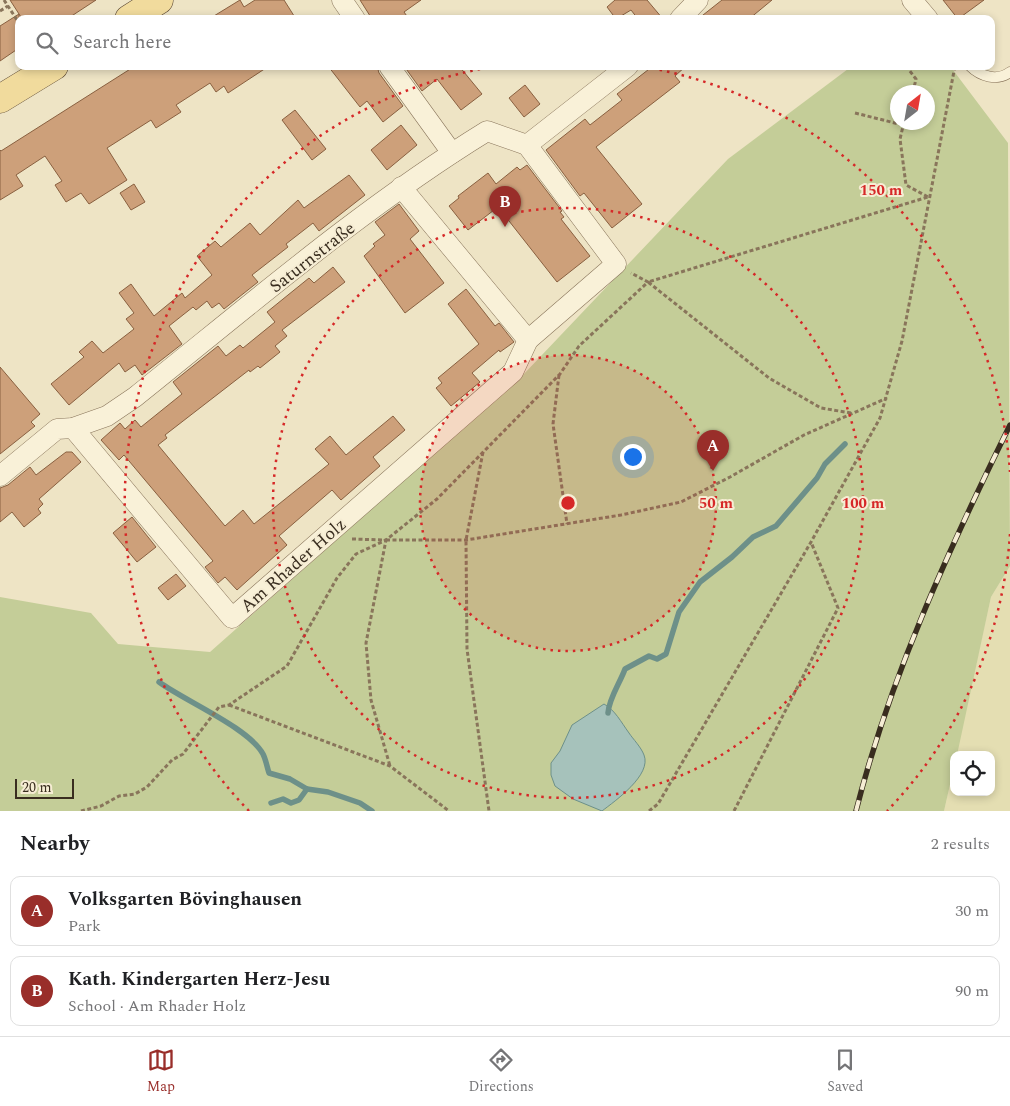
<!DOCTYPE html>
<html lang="en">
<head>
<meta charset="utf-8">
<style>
	:root { --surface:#fff; --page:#f6f6f6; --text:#202124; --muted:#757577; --line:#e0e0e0; --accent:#992e2a }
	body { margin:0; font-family:Spectral,serif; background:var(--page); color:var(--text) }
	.controls { position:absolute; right:15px; bottom:15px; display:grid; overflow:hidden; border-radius:10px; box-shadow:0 2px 8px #0003 }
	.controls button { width:45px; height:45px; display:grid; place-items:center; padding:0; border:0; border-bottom:1px solid var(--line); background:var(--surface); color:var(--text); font:25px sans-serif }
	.compass { position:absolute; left:890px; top:85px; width:45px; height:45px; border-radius:50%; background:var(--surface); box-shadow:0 2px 8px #0003; rotate:31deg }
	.scale { position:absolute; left:15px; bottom:12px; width:59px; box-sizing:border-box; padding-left:5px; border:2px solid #392d1f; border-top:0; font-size:14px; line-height:18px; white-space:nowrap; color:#392d1f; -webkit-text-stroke:4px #f6edd4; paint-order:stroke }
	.you { position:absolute; left:632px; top:456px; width:18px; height:18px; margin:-12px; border:4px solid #fff; border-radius:50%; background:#1a73e8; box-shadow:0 0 0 8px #1a73e833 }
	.badge { display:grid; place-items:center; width:32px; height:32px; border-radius:50%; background:var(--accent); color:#fff; font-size:16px; font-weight:700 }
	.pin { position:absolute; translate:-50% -41px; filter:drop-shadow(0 1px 2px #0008) }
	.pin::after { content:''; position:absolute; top:26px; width:18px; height:15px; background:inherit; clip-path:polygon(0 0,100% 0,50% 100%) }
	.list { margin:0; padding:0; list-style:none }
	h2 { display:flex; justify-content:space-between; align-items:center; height:65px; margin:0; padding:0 20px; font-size:21px }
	h2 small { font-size:16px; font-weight:400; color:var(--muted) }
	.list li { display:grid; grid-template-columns:32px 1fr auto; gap:15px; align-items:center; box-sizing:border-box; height:70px; margin:0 10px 10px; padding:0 10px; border:1px solid var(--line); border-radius:10px }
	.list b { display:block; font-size:19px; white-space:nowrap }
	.list p { margin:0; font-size:16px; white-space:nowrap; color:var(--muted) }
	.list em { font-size:16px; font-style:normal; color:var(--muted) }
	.icon { flex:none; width:28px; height:28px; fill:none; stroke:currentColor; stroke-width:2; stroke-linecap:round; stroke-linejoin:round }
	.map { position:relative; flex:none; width:1010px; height:811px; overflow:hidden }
	.search { position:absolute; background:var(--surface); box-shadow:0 2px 8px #0003; left:15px; right:15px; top:15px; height:55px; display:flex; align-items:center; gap:12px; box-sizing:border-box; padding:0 18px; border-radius:10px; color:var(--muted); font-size:19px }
	.sheet { height:225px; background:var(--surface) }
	nav { display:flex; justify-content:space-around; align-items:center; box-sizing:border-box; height:70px; border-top:1px solid var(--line); background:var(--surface); font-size:14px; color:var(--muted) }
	nav a { display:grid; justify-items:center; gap:2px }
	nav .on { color:var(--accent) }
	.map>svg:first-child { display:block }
	.farmland { fill:#e4deb2 }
	.green { fill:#c4cd98; fill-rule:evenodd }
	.water { fill:#a6c2bb; stroke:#6d9089 }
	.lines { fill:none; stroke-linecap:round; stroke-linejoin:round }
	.stream { stroke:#6d9089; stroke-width:5.5 }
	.building { fill:#cda07a; stroke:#896040 }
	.service-casing { stroke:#89755b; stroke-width:11 }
	.minor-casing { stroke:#89755b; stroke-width:21 }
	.primary-casing { stroke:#57432f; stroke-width:29 }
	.path { stroke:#89755b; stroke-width:3; stroke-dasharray:4 2.5; stroke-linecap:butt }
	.service { stroke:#f9f1d8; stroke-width:10 }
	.minor { stroke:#f9f1d8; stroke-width:20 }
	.primary { stroke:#f1db9d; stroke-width:28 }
	.rail-casing { stroke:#392d1f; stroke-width:5.5 }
	.rail { stroke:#f6edd4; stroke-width:4; stroke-dasharray:11; stroke-linecap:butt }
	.ring { fill:none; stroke:#d62828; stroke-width:2.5; stroke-dasharray:2.5 5 }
	.labels { text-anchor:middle; stroke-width:4; stroke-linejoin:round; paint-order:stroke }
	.street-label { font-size:18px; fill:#392d1f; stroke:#f6edd4 }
	.centre { fill:#d62828; stroke:#f6edd4; stroke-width:2.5 }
	.ring-label { font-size:15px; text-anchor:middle; font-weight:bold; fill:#d62828; stroke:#f6edd4; stroke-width:4; stroke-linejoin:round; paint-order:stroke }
</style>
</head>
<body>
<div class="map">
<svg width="1010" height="811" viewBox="0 0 1010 811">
	<rect width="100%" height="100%" fill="#eee4c5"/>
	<polygon class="farmland" points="1010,566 1010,811 944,811 954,767 954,792 991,792 991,755 956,755 991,597"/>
	<path class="green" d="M 852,66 L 950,66 L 1008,143 L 1010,566 L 991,597 L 957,755 L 954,755 L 954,767 L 944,811 L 0,811 L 0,597 L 91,613 L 118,644 L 210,652 L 522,376 L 728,159 ZM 898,92 L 928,92 L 928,122 L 898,122 Z"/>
	<path class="water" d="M 604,704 C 615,710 621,722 629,733 C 633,739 641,747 644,755 C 652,775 615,801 602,811 L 573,799 L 555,786 L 551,775 L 551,763 L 560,751 L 572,725 Z"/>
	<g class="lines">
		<g class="stream">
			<path d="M 159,682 C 185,701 249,728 263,754 C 266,760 267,767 269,773 L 290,779 L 307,789 L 328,792 L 360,803 L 372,811"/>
			<path d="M 608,713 C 609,698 620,683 625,669 L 649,656 L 657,659 L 666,654 L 679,612 L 700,582 L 732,557 L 753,537 L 776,526 L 817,478 L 825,464 L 845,444"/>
			<polyline points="271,803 283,799 291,803 299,800 307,789"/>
		</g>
	</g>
	<g class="building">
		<polygon points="10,0 96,0 67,19 22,19 19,14 19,48 0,61 0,26 19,14"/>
		<polygon points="240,0 244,7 255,0 284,0 296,19 209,19"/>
		<polygon points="360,0 421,0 404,12 409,19 372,19"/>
		<polygon points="615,0 647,0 663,19 638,19 631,10 616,19 607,7"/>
		<polygon points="722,0 772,0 749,19 698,19"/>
		<polygon points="943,0 984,0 958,19"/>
		<polygon points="135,66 269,66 228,93 224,86 216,92 210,83 176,105 181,112 156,128 151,120 107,148 127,180 89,204 81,193 66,202 55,185 62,181 45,156 16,175 23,186 0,200 0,150 1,151"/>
		<polygon points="328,66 377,66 379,73 403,106 383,122 367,101 360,107"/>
		<polygon points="404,66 459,66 482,94 461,110 437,79 422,91"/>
		<polygon points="653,66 686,66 675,76 680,82 596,147 642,204 612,228 584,193 580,196 546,150 585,119 590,125 622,100 617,94"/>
		<polygon points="525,85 540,104 524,117 509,98"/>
		<polygon points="295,110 326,149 312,160 282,120"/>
		<polygon points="401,125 417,145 387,170 371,150"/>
		<polygon points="527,165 562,211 560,212 564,217 561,219 590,256 557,282 498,207 468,230 449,206 459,198 458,196 488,173 496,184 517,167 520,170"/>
		<polygon points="349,175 365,195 319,231 313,223 286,244 288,247 252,275 258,282 224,309 219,303 212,308 207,301 196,310 193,307 169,326 182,344 142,375 135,365 125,372 119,363 69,405 51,384 84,357 79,352 92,341 103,353 134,329 126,319 134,313 119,293 131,284 154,316 182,293 185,298 212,275 197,256 215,241 221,247 250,223 260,235 298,200 304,208"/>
		<polygon points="134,184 145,202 131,210 120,193"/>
		<polygon points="399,204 419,231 410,239 444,283 405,313 364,256 375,246 373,244 385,235 375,222"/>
		<polygon points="333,267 345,282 282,330 287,336 275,346 280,352 260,368 258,366 250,372 249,370 165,435 167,438 158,445 225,526 243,510 254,524 329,464 315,449 330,436 346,455 393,416 405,430 373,457 380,466 341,500 332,490 279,536 287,545 237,590 225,577 218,583 205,567 213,561 124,455 119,460 101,440 120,423 125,429 135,420 141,427 182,394 173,382 218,346 226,356 240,345 243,348 275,322 267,312 309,278 314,283"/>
		<polygon points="466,289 495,326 499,323 514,342 500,352 499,350 472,373 480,382 451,406 436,388 442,383 438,378 479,344 448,304"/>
		<polygon points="0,367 40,414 31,422 35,426 0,454"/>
		<polygon points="66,452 72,452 81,462 39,499 43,504 38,509 41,513 24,527 12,512 0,522 0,488 8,485 30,467 36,475"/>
		<polygon points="132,517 156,547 137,562 113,533"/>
		<polygon points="176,574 186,586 168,600 158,588"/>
	</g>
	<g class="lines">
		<defs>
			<path id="service" d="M 970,66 C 980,76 997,82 1010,72"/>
			<g id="minor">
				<polyline points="342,0 355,19"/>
				<polyline points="912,0 928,19"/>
				<polyline points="680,19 698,0"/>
				<polyline points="389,66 452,153"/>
				<polyline points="401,187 528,340"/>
				<polyline points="73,428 232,618 513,372 528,340 616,264 527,145"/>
				<path d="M 0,476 L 57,429 L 73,428 L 107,416 L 135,397 C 250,305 362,208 487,131 L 527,145 L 628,66"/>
			</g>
			<g id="primary">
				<polyline points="129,19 159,0"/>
				<polyline points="0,99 54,66"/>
			</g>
		</defs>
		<use href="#service" class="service-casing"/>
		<use href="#minor" class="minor-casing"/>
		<use href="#primary" class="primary-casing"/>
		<g class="path">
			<polyline points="4,0 19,23"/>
			<polyline points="0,11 8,6"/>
			<polyline points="906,66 916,79 913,92"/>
			<polyline points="855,113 903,125"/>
			<polyline points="904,122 900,139 906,185 928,197"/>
			<polyline points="559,375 553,424 567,524"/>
			<polyline points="851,413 821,408 769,378 648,282 928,197"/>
			<polyline points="483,452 466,540 467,649 489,811"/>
			<polyline points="352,539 386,540 366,643 371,700 390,766"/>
			<polyline points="386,540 466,540 621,515 681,502 730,477 804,435 887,398"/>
			<polyline points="229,705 390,766 449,811"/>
			<polyline points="81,811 101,806 119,796 135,794 147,787 172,760 183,754 219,707 229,705 287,666 337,578 356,554 386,540 437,499 560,374 579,346 648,282 631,273"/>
			<polyline points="649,811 658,804 811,542 880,418 902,341 955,66"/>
			<polyline points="734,811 838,608 811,542"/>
		</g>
		<use href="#service" class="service"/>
		<use href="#minor" class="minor"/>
		<use href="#primary" class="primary"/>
		<defs>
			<path id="rail" d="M 856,811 C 890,677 949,549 1010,425"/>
		</defs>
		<use href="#rail" class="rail-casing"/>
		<use href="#rail" class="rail"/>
	</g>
	<circle cx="568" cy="503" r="148" fill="#d62828" fill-opacity=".12"/>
	<g class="ring">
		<circle cx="568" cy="503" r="148"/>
		<circle cx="568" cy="503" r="295"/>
		<path d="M1010 534A443 443 0 0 1 887 811M249 811A443 443 0 0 1 491 67M645 67A443 443 0 0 1 1010 472"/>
	</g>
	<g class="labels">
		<g class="street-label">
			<text transform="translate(312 257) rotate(-38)" y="6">Saturnstraße</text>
			<text transform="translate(293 565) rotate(-41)" y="6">Am Rhader Holz</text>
		</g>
	</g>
	<circle cx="568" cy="503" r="8" class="centre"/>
	<g class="ring-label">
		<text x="881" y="195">150 m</text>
		<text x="716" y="508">50 m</text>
		<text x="863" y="508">100 m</text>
	</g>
</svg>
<div class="controls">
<button><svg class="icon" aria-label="locate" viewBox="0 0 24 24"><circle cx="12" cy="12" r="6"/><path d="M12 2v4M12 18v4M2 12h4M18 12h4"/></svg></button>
</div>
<svg class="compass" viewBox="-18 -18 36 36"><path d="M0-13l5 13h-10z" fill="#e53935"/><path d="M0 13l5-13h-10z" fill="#757577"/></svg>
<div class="scale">20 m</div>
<div class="you"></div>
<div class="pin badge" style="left:713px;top:471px">A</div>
<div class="pin badge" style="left:505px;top:227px">B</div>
<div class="search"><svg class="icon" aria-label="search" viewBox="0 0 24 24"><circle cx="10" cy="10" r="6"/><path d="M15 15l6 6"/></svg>Search here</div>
</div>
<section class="sheet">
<h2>Nearby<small>2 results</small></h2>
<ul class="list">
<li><span class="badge">A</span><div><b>Volksgarten Bövinghausen</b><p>Park</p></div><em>30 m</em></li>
<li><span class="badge">B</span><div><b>Kath. Kindergarten Herz-Jesu</b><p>School · Am Rhader Holz</p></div><em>90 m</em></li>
</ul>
</section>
<nav>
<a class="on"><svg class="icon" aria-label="map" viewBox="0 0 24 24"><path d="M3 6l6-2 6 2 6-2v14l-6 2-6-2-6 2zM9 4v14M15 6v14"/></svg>Map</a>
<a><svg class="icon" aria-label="directions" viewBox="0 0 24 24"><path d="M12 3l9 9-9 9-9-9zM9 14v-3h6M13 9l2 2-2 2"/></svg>Directions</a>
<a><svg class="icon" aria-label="saved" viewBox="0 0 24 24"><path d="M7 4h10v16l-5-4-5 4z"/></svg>Saved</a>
</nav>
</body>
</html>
